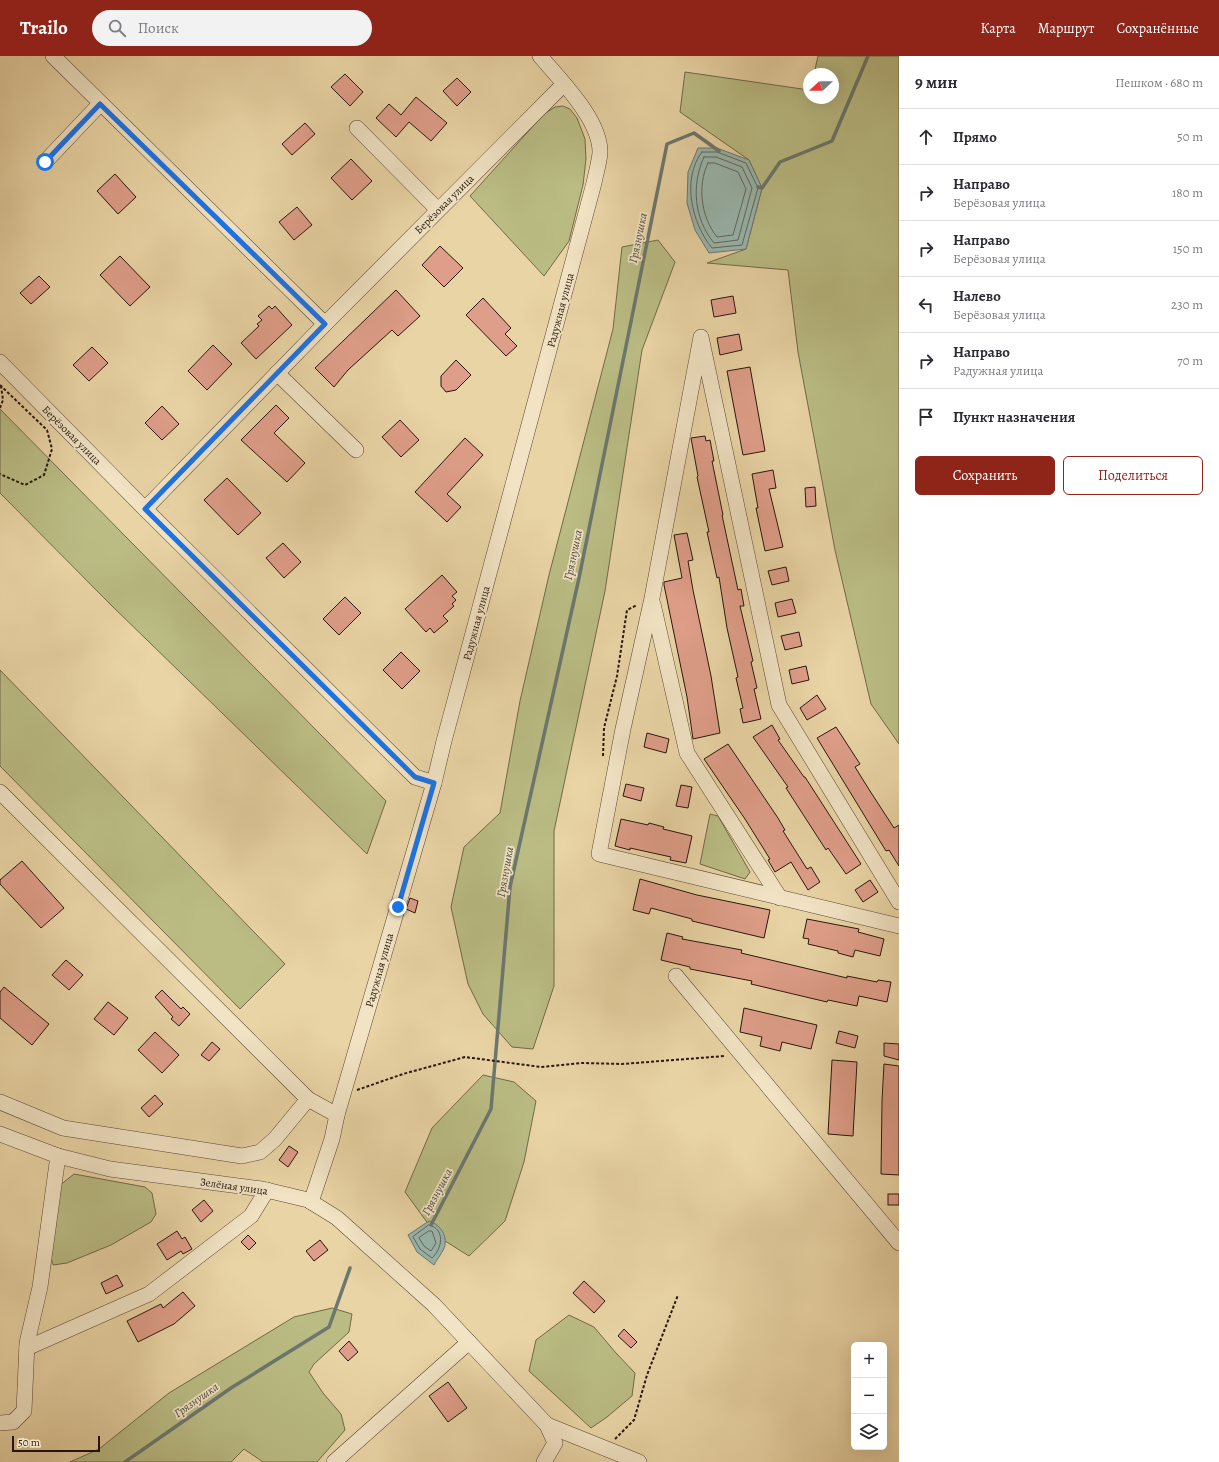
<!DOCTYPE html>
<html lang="ru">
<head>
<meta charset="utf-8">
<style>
	:root { --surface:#fff; --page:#f2f2f3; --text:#2b2b33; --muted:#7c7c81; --line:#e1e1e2; --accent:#8f2418 }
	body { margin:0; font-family:Alegreya,serif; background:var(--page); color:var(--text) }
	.controls { position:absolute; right:12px; bottom:12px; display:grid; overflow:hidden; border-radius:6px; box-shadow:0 4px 16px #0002 }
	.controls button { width:36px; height:36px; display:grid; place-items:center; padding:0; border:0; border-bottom:1px solid var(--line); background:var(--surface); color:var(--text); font:20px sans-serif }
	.compass { position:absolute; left:803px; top:12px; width:36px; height:36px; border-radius:50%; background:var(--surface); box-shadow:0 4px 16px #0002; rotate:248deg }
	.scale { position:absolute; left:12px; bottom:10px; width:88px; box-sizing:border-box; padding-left:4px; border:2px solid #28160c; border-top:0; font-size:11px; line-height:14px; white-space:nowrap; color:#28160c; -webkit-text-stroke:3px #f1e3c4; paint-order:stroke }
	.stop { position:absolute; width:12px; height:12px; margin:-9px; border:3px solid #1a73e8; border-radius:50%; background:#fff }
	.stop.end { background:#1a73e8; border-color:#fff; box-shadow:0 1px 4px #0008 }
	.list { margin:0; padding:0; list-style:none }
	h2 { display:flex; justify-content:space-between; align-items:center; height:52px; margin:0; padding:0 16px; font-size:17px }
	h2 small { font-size:13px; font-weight:400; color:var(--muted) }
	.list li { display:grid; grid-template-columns:26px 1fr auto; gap:12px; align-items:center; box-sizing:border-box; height:56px; padding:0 16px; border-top:1px solid var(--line) }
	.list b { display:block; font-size:15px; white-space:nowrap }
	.list p { margin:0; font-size:13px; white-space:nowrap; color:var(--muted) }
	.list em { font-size:13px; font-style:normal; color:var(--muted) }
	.actions { display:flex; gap:8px; padding:12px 16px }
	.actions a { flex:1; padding:9px 0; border:1px solid var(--accent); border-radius:6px; text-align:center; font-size:14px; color:var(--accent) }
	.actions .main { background:var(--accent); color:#fff }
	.icon { flex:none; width:22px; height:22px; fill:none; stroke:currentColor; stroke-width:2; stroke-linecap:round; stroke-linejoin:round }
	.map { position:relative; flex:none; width:899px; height:1406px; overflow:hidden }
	header { display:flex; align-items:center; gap:24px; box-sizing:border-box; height:56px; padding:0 20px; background:var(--accent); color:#fff }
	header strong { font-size:19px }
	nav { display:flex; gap:22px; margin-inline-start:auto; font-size:14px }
	.search { width:280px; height:36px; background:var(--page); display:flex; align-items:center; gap:10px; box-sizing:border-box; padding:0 14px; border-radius:22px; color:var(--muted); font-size:15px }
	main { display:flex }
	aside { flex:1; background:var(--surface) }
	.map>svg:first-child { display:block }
	.green { fill:#babc84; stroke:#716948 }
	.water { fill:#99b7af; stroke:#6c776e }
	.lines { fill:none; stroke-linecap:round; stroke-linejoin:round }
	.shore { stroke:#60665e; stroke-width:1 }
	.stream { stroke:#6c776e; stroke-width:3.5 }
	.building { fill:#df9e89; stroke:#28160c }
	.minor-casing { stroke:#584632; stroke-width:16 }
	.path { stroke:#28160c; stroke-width:2; stroke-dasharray:3 2; stroke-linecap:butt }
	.minor { stroke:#f1e3c4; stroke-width:15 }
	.route { stroke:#1a73e8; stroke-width:5 }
	.labels { text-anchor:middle; stroke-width:3.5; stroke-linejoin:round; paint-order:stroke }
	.street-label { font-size:11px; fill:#28160c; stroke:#f1e3c4 }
	.water-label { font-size:12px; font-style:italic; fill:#504e45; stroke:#f1e3c4 }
</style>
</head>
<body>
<header>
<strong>Trailo</strong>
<div class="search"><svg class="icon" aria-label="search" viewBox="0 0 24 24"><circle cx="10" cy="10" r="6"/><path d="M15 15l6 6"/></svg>Поиск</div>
<nav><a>Карта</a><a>Маршрут</a><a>Сохранённые</a></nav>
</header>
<main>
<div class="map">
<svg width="899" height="1406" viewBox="0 0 899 1406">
	<rect width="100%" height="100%" fill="#e9d4a5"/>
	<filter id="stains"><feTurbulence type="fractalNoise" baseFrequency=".005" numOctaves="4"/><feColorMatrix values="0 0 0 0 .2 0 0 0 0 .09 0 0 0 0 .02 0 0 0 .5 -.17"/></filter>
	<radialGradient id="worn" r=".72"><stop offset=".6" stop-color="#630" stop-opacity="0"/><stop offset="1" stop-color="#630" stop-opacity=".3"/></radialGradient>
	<g class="green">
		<polygon points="818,0 899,0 899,688 871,648 835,494 798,296 788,214 707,207 746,193 762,132 749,104 680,56 685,16 809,34 809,42 833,42 833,18 814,18"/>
		<polygon points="563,50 570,53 577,62 585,83 586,103 583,129 569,185 544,220 470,140 544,58 555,51"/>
		<polygon points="658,184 675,206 642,294 605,535 554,775 554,930 533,993 512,991 483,958 468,928 451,851 464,791 500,757 520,645 549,519 613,273 622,191"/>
		<polygon points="0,353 386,745 367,798 111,549 0,437"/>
		<polygon points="0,614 285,908 240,953 0,710"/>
		<polygon points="710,758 718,760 750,816 745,823 700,808"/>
		<polygon points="483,1019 514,1026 536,1045 524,1106 505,1165 469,1200 437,1180 405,1136 432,1072"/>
		<polygon points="74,1118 145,1131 152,1137 156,1158 151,1166 111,1189 67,1207 53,1209 51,1202 59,1130"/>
		<polygon points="332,1252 352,1258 349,1276 314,1308 309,1316 323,1337 341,1358 345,1374 317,1406 263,1406 244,1393 231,1406 70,1406 99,1393 169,1337 294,1261"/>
		<polygon points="569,1259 594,1271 616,1297 635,1317 632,1340 607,1361 591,1372 529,1315 536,1284"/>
	</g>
	<g class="water">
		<polygon points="698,92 717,92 749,104 762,132 746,193 709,197 695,174 687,147 688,116"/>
		<path d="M 429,1165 C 439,1168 447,1178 445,1189 C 444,1195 437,1203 434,1209 L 417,1196 L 408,1179 Z"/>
	</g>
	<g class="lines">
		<g class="shore">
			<path d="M 702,96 L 717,96 L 746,107 L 758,132 L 742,189 L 712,192 C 692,168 681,123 702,96 Z"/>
			<path d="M 704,101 L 716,101 L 742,111 L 752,132 L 738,184 L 714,187 C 694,163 691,129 704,101 Z"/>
			<path d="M 708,107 L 715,107 L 738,116 L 746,133 L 733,179 L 717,181 C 701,161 697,130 708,107 Z"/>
			<path d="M 429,1169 C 446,1173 442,1193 432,1202 L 420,1193 L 413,1181 Z"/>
			<polygon points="429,1175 432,1175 436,1187 431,1195 424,1190 419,1182"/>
		</g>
		<g class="stream">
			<polyline points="758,131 762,132 780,106 832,85 868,0"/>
			<polyline points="431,1169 491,1053 510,831 579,522 667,88 694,77 719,95"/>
			<polyline points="125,1406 231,1332 329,1271 350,1212"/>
		</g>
	</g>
	<g class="building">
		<polygon points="345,18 363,36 350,50 331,31"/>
		<polygon points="457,22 471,36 457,50 443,35"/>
		<polygon points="416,41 447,67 431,85 409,66 396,81 376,62 389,48 401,59"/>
		<polygon points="305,67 315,78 292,99 282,88"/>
		<polygon points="351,103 372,125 352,144 331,122"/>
		<polygon points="115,118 136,141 118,158 97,135"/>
		<polygon points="297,151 312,169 294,184 279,166"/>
		<polygon points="440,190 463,212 444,231 422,209"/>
		<polygon points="120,200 150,231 130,250 100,219"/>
		<polygon points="39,220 50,231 31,248 20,237"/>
		<polygon points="396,234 420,260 398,280 392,274 348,314 334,331 315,312"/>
		<polygon points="733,240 736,257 714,261 711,244"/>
		<polygon points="483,242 511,272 505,278 517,290 506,300 466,259"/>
		<polygon points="269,250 272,253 275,250 292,269 256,303 241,287 259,270 257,268 262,264 258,260"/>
		<polygon points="739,278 742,294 720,299 717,282"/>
		<polygon points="213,289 232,308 207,334 188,315"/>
		<polygon points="92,291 108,307 89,325 73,309"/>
		<polygon points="456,304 471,319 456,334 446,336 441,330 441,320"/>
		<polygon points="750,311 765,395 743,399 727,315"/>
		<polygon points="276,349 289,362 274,377 305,407 287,426 241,384"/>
		<polygon points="162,350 179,368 162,384 145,367"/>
		<polygon points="400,364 419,384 401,401 382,381"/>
		<polygon points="705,380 706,385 710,384 714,405 712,405 723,459 722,459 738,534 741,533 744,550 740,550 753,605 751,606 757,632 754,633 761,663 743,667 740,653 743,652 736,622 738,621 727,572 719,521 717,522 707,476 709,476 697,421 698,420 691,382"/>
		<polygon points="465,382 483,399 447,438 461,451 447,466 415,436"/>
		<polygon points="773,414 776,432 769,433 783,491 765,495 756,452 758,452 752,418"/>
		<polygon points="227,422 261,457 238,479 204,444"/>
		<polygon points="815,431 816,450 806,451 805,432"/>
		<polygon points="687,477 693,504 688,505 693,534 711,620 720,677 693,683 687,641 664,529 664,526 682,522 674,479"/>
		<polygon points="283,487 301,506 284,522 266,502"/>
		<polygon points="786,511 789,525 772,529 768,515"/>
		<polygon points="442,519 457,536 452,540 456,544 452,548 454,550 443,560 448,565 434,577 430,572 426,576 405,553"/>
		<polygon points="345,541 361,557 339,579 323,563"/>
		<polygon points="792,543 796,557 778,561 775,547"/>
		<polygon points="799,576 802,590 785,594 781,580"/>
		<polygon points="401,596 420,615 402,633 383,614"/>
		<polygon points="806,610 809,624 792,628 789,614"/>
		<polygon points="817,639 826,653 807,664 800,652"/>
		<polygon points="772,669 780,683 778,684 804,721 805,721 861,808 846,818 828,792 826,794 786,732 788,731 753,681"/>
		<polygon points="836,671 860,708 855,711 870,735 894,772 899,769 899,810 889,794 886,795 817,682"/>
		<polygon points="647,677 669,683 666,697 644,691"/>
		<polygon points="728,688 778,762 785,774 783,775 807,813 811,811 820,826 808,834 791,806 775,816 768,804 770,803 745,763 704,703"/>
		<polygon points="626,728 644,732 641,745 623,740"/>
		<polygon points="681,729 692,731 688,752 676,750"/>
		<polygon points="621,763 648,769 649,767 664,771 663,773 692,780 686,807 670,804 671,801 630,792 630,794 615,790"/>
		<polygon points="22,805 64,852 41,872 0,828 0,824"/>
		<polygon points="640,823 697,839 770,854 764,882 692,865 692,863 651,852 649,858 633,854"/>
		<polygon points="870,824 878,836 863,846 855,834"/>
		<polygon points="410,842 418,845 415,857 406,853"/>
		<polygon points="807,863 859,873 858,876 884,883 880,900 855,894 853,901 838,897 838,895 808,888 809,883 803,882"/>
		<polygon points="667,877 683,881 682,883 742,894 741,897 847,922 847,920 877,926 878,924 891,926 887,946 859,940 857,950 828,944 827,946 751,928 752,925 690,913 690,911 661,904"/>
		<polygon points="66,904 83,919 69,934 52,919"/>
		<polygon points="4,931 49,968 32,989 0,962 0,936"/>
		<polygon points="162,934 181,953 183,951 190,958 179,970 171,963 173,961 155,941"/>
		<polygon points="108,946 128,962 114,979 94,963"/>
		<polygon points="744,952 817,969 811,993 782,986 780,995 760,990 762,981 740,976"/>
		<polygon points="839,975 858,980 855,992 836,987"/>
		<polygon points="155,976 179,999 162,1017 138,994"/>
		<polygon points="212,986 220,993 209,1005 201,999"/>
		<polygon points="884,987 899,988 899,1004 884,1000"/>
		<polygon points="832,1004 857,1006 853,1080 828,1078"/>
		<polygon points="884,1008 899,1010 899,1119 881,1118 882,1045"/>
		<polygon points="155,1039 163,1048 149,1061 141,1052"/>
		<polygon points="289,1090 298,1096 288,1111 279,1104"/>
		<rect x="888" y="1138" width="11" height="11"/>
		<polygon points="204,1144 213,1155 201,1166 192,1154"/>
		<polygon points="177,1175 182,1183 185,1181 192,1193 183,1198 181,1195 167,1204 157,1188"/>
		<polygon points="248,1179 256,1187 249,1194 241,1186"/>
		<polygon points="320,1184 328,1194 314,1205 306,1195"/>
		<polygon points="117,1219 123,1230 106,1238 101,1227"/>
		<polygon points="584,1225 605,1245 594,1257 573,1237"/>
		<polygon points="183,1236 195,1250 174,1268 138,1286 127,1265 161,1248 163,1252"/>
		<polygon points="624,1273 637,1286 631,1292 618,1280"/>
		<polygon points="349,1285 358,1296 348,1305 339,1295"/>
		<polygon points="448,1326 467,1352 448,1366 429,1340"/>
	</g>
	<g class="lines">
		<defs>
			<g id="minor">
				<polyline points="53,0 325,268"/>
				<polyline points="357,72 438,154"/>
				<polyline points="45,106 100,48"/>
				<polyline points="0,306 145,453 415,721 434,727"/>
				<polyline points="277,317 356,394"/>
				<polyline points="145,453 325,268 564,28"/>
				<polyline points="653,548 687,697 780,842"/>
				<polyline points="0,736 308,1043 337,1059"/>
				<polyline points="899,846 779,649 701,281 652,542 623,673 599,798 899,870"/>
				<polyline points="676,920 899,1187"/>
				<polyline points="0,1046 63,1072 242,1100 260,1096 275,1083 308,1043"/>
				<polyline points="0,1078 58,1100 110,1113 262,1133 308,1144 337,1162 434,1249 531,1352 547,1369 555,1387 544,1406"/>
				<path d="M 311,1146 L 332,1083 L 337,1059 L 434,727 L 444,685 L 594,127 C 596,117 599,107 600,97 C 601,64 560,24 540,0"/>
				<polyline points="27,1292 149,1238 251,1160 267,1134"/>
				<polyline points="0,1367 13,1366 24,1355 27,1287 40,1231 58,1100"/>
				<polyline points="547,1369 639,1406"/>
				<polyline points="334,1406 469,1286"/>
			</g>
		</defs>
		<use href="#minor" class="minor-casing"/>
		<g class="path">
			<polyline points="0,329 47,374 52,393 44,419 25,429 0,418"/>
			<polyline points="0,352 3,344 1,330"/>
			<polyline points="603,700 604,672 617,620 627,554 637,549"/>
			<polyline points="357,1034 403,1018 465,1001 541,1011 582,1007 622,1008 725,1000"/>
			<polyline points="615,1383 634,1364 647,1319 678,1239"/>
		</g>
		<use href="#minor" class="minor"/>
	</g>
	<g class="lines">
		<polyline class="route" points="45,106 100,48 325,268 145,453 415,721 434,727 398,851"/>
	</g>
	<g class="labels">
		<g class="street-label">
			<text transform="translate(444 148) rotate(-45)" y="4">Берёзовая улица</text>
			<text transform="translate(560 254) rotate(-75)" y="4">Радужная улица</text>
			<text transform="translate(72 379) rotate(45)" y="4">Берёзовая улица</text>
			<text transform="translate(476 567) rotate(-75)" y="4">Радужная улица</text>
			<text transform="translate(379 914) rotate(-74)" y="4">Радужная улица</text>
			<text transform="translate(234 1130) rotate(8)" y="4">Зелёная улица</text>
		</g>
		<g class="water-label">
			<text transform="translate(638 182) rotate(-78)" y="4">Грязнушка</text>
			<text transform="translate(573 499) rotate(-78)" y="4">Грязнушка</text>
			<text transform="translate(505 816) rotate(-80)" y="4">Грязнушка</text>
			<text transform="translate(437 1136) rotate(-62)" y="4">Грязнушка</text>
			<text transform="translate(196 1344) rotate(-35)" y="4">Грязнушка</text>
		</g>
	</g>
	<rect width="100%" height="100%" filter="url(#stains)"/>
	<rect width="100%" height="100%" fill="url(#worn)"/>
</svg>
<div class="controls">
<button>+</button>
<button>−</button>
<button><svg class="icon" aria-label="layers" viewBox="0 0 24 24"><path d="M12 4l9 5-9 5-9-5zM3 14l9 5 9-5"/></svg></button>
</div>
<svg class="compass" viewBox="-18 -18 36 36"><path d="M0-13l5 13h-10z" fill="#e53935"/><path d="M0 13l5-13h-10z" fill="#7c7c81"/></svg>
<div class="scale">50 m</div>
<div class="stop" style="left:45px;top:106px"></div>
<div class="stop end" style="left:398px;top:851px"></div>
</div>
<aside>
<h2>9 мин<small>Пешком · 680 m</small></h2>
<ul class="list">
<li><svg class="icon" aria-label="ahead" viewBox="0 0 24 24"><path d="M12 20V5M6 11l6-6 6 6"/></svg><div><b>Прямо</b></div><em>50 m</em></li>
<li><svg class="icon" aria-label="right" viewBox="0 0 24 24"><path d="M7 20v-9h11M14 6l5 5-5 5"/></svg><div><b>Направо</b><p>Берёзовая улица</p></div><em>180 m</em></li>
<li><svg class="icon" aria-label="right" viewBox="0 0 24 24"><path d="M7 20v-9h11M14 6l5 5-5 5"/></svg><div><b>Направо</b><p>Берёзовая улица</p></div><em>150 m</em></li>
<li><svg class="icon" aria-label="left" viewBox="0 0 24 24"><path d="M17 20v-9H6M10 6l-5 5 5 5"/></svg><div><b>Налево</b><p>Берёзовая улица</p></div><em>230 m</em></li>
<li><svg class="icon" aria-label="right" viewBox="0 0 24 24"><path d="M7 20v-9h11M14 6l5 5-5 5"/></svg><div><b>Направо</b><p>Радужная улица</p></div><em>70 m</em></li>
<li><svg class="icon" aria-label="arrive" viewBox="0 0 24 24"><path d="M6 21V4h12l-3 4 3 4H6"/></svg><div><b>Пункт назначения</b></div></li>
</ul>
<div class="actions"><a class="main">Сохранить</a><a>Поделиться</a></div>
</aside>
</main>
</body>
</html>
